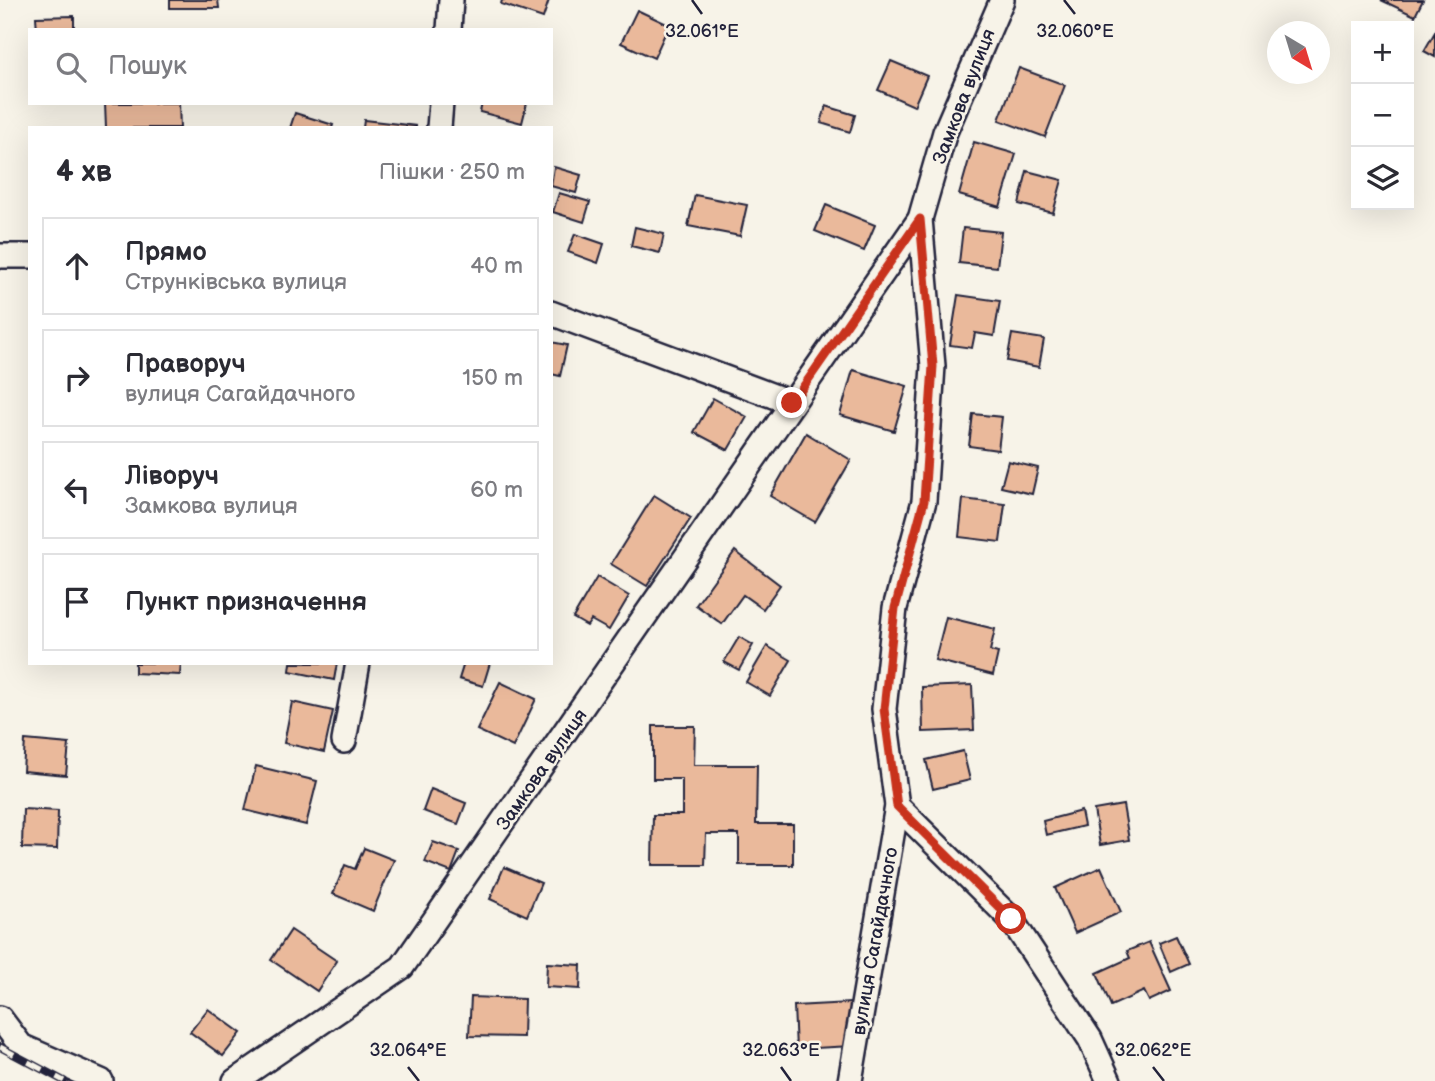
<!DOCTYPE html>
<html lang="uk">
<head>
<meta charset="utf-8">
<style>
	:root { --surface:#fff; --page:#f7f7f7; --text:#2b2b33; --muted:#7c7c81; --line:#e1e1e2 }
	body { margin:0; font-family:"Balsamiq Sans",sans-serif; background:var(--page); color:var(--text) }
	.controls { position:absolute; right:21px; top:21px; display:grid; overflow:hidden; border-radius:0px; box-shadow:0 7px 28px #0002 }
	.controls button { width:63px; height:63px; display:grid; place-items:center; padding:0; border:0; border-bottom:2px solid var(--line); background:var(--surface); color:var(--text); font:35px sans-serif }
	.compass { position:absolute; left:1267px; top:21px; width:63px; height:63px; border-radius:50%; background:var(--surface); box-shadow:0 7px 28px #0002; rotate:142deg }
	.stop { position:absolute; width:21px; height:21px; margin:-16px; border:5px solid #c8321e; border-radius:50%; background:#fff }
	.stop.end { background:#c8321e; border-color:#fff; box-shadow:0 2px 7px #0008 }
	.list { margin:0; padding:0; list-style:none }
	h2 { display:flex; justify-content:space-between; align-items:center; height:91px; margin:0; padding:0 28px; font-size:30px }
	h2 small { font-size:23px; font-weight:400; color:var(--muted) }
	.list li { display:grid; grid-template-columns:46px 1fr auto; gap:21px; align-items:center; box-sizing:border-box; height:98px; margin:0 14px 14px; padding:0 14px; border:2px solid var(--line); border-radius:0px }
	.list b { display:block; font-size:26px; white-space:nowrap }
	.list p { margin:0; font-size:23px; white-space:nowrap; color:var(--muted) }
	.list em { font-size:23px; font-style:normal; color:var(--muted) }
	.icon { flex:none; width:38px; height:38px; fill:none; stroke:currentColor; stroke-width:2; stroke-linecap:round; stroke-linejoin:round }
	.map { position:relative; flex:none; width:1435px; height:1081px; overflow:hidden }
	.search { position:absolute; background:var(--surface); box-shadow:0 7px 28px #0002; left:28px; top:28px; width:525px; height:77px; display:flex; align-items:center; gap:18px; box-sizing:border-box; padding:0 24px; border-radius:0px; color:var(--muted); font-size:26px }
	.panel { position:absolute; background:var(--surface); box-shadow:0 7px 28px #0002; left:28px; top:126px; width:525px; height:539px; border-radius:0px }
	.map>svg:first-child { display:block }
	.building { fill:#eab99b; stroke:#22223b; stroke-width:2 }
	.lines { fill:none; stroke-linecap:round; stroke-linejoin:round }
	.minor-casing { stroke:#22223b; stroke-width:28 }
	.minor { stroke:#f7f3e8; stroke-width:23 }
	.rail-casing { stroke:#22223b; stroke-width:8 }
	.rail { stroke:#f7f3e8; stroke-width:5; stroke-dasharray:16; stroke-linecap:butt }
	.route { stroke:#c8321e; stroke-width:9 }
	.ticks { fill:none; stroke:#22223b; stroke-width:2.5 }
	.labels { text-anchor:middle; stroke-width:5; stroke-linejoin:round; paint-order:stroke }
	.street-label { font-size:19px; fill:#22223b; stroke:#f7f3e8 }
	.ticks-label { font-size:18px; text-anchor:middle; fill:#22223b; stroke:#f7f3e8; stroke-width:5; stroke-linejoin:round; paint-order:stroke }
</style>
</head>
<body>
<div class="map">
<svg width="1435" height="1081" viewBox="0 0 1435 1081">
	<rect width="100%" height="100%" fill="#f7f3e8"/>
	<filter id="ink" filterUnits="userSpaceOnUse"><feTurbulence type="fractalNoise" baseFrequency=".0143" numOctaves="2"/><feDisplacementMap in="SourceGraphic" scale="14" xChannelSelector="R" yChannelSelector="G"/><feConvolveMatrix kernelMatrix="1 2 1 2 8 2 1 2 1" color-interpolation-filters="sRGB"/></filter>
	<g filter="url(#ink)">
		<g class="building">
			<polygon points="170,0 218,0 219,8 170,8"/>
			<polygon points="502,0 549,0 543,18 501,4"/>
			<polygon points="1381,0 1423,0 1415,16"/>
			<polygon points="637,10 669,25 654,58 621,43"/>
			<polygon points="74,16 74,30 37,30 36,17"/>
			<polygon points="1435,32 1435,57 1424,51"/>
			<polygon points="891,61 927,76 914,106 878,90"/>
			<polygon points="1019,68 1065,85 1045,137 999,120"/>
			<polygon points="105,103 179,103 180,128 106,128"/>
			<polygon points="482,103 527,103 522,123 480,112"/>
			<polygon points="826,106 855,115 850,132 821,123"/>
			<polygon points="295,113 333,125 332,128 290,128"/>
			<polygon points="364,120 416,126 416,128 363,128"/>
			<polygon points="974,142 1016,154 1000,207 959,195"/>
			<polygon points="554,167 581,175 576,193 551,186"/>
			<polygon points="1027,171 1062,180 1053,213 1019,204"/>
			<polygon points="559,193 590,202 584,222 553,212"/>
			<polygon points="695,195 747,205 740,236 688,226"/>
			<polygon points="826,205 875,225 864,251 815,231"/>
			<polygon points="635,227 664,234 660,253 631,246"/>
			<polygon points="963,228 1001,232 997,267 959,263"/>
			<polygon points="575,234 604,244 598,263 568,252"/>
			<polygon points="958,295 1000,301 994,336 975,333 972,348 950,345"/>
			<polygon points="1012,334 1044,339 1039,367 1007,361"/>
			<polygon points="551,342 567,345 560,376 551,374"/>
			<polygon points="853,370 907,386 894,431 840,415"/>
			<polygon points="713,398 747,417 728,450 694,432"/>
			<polygon points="973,414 1002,417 998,450 969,446"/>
			<polygon points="806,433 851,460 815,522 770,496"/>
			<polygon points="1008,461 1038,468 1032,494 1001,487"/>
			<polygon points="654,495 691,518 647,586 611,564"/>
			<polygon points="963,499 1005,504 1000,542 959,537"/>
			<polygon points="735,551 780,585 763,609 743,595 722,624 696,605"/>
			<polygon points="597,577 629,596 609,630 591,620 587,626 573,618"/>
			<polygon points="946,617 995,629 990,651 998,653 993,675 935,660"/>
			<polygon points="739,637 753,645 739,670 724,662"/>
			<polygon points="767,646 791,660 770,696 746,682"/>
			<polygon points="135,663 181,663 180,675 135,673"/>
			<polygon points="291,663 337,663 334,680 290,671"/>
			<polygon points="464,663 490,663 483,686 459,679"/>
			<polygon points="500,682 536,699 513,747 477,730"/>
			<polygon points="972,685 974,730 923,732 922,687"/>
			<polygon points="292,702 333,711 324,752 284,743"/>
			<polygon points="653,726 695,726 694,765 757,765 756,824 793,824 793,865 739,865 739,834 706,834 705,865 652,865 653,815 682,815 682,779 653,779"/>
			<polygon points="25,740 69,744 66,775 23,771"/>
			<polygon points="963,751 970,780 933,789 926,760"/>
			<polygon points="256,766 317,781 306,825 245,810"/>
			<polygon points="431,789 466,803 458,824 423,811"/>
			<polygon points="1123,805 1129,840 1100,845 1094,810"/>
			<polygon points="23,809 58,811 57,849 22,848"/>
			<polygon points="1081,811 1084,826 1046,835 1043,821"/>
			<polygon points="433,842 459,851 451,872 425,862"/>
			<polygon points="364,848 394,860 373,911 333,894 345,865 355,869"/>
			<polygon points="504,867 541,883 527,916 490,899"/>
			<polygon points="1101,867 1121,912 1075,933 1055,888"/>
			<polygon points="291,930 337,961 317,991 271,960"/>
			<polygon points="1176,936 1189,964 1171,972 1159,943"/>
			<polygon points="1149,942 1171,991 1149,1001 1144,991 1111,1006 1097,973 1130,958 1127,951"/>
			<polygon points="547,963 581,965 580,989 546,987"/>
			<polygon points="471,997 524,999 523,1037 469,1036"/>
			<polygon points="850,1003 852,1046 796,1049 794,1006"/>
			<polygon points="208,1009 241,1033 223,1056 190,1032"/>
		</g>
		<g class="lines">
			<defs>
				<g id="minor">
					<polyline points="449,30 451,0"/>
					<polyline points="439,128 441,103"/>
					<polyline points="0,256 30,256"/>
					<polyline points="551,313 792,403"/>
					<polyline points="344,741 358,663"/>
					<polyline points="897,806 1011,919 1090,1039 1109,1081"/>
					<polyline points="0,1018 21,1046 101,1081"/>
					<polyline points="235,1081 402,967 920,219 945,132 1002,0"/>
					<polyline points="850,1081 897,806 884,709 895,608 924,501 933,366 920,219"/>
				</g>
			</defs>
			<use href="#minor" class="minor-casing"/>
			<use href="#minor" class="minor"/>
			<defs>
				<polyline id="rail" points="0,1047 64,1081"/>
			</defs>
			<use href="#rail" class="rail-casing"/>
			<use href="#rail" class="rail"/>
		</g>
	</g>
	<g class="lines" filter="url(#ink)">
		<polyline class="route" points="792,403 920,219 933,366 924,501 895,608 884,709 897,806 1011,919"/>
	</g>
	<path class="ticks" d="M 692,0 L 702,14M 1064,0 L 1075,14M 408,1067 L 419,1081M 781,1067 L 791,1081M 1153,1067 L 1164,1081"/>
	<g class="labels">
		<g class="street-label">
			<text transform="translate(963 96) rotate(-69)" y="7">Замкова вулиця</text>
			<text transform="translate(541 769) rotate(-55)" y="7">Замкова вулиця</text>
			<text transform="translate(874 941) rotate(-80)" y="7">вулиця Сагайдачного</text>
		</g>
	</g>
	<g class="ticks-label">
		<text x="702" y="37">32.061°E</text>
		<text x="1075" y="37">32.060°E</text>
		<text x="408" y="1056">32.064°E</text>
		<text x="781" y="1056">32.063°E</text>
		<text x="1153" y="1056">32.062°E</text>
	</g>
</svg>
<div class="controls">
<button>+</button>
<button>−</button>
<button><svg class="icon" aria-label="layers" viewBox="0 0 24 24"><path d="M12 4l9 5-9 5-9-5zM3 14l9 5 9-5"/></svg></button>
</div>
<svg class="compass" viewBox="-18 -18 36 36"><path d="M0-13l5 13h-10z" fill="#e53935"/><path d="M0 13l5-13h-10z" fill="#7c7c81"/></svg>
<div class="stop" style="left:1011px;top:919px"></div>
<div class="stop end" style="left:792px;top:403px"></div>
<div class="search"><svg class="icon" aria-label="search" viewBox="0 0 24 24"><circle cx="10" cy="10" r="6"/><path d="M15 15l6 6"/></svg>Пошук</div>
<section class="panel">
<h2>4 хв<small>Пішки · 250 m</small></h2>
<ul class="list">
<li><svg class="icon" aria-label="ahead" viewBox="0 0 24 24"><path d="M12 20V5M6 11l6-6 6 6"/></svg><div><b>Прямо</b><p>Струнківська вулиця</p></div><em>40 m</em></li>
<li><svg class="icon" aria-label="right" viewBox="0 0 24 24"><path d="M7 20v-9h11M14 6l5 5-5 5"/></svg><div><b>Праворуч</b><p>вулиця Сагайдачного</p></div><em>150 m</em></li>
<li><svg class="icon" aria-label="left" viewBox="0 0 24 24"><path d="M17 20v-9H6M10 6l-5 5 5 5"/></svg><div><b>Ліворуч</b><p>Замкова вулиця</p></div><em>60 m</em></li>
<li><svg class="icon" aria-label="arrive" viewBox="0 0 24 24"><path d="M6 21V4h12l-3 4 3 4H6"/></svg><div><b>Пункт призначення</b></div></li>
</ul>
</section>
</div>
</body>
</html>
